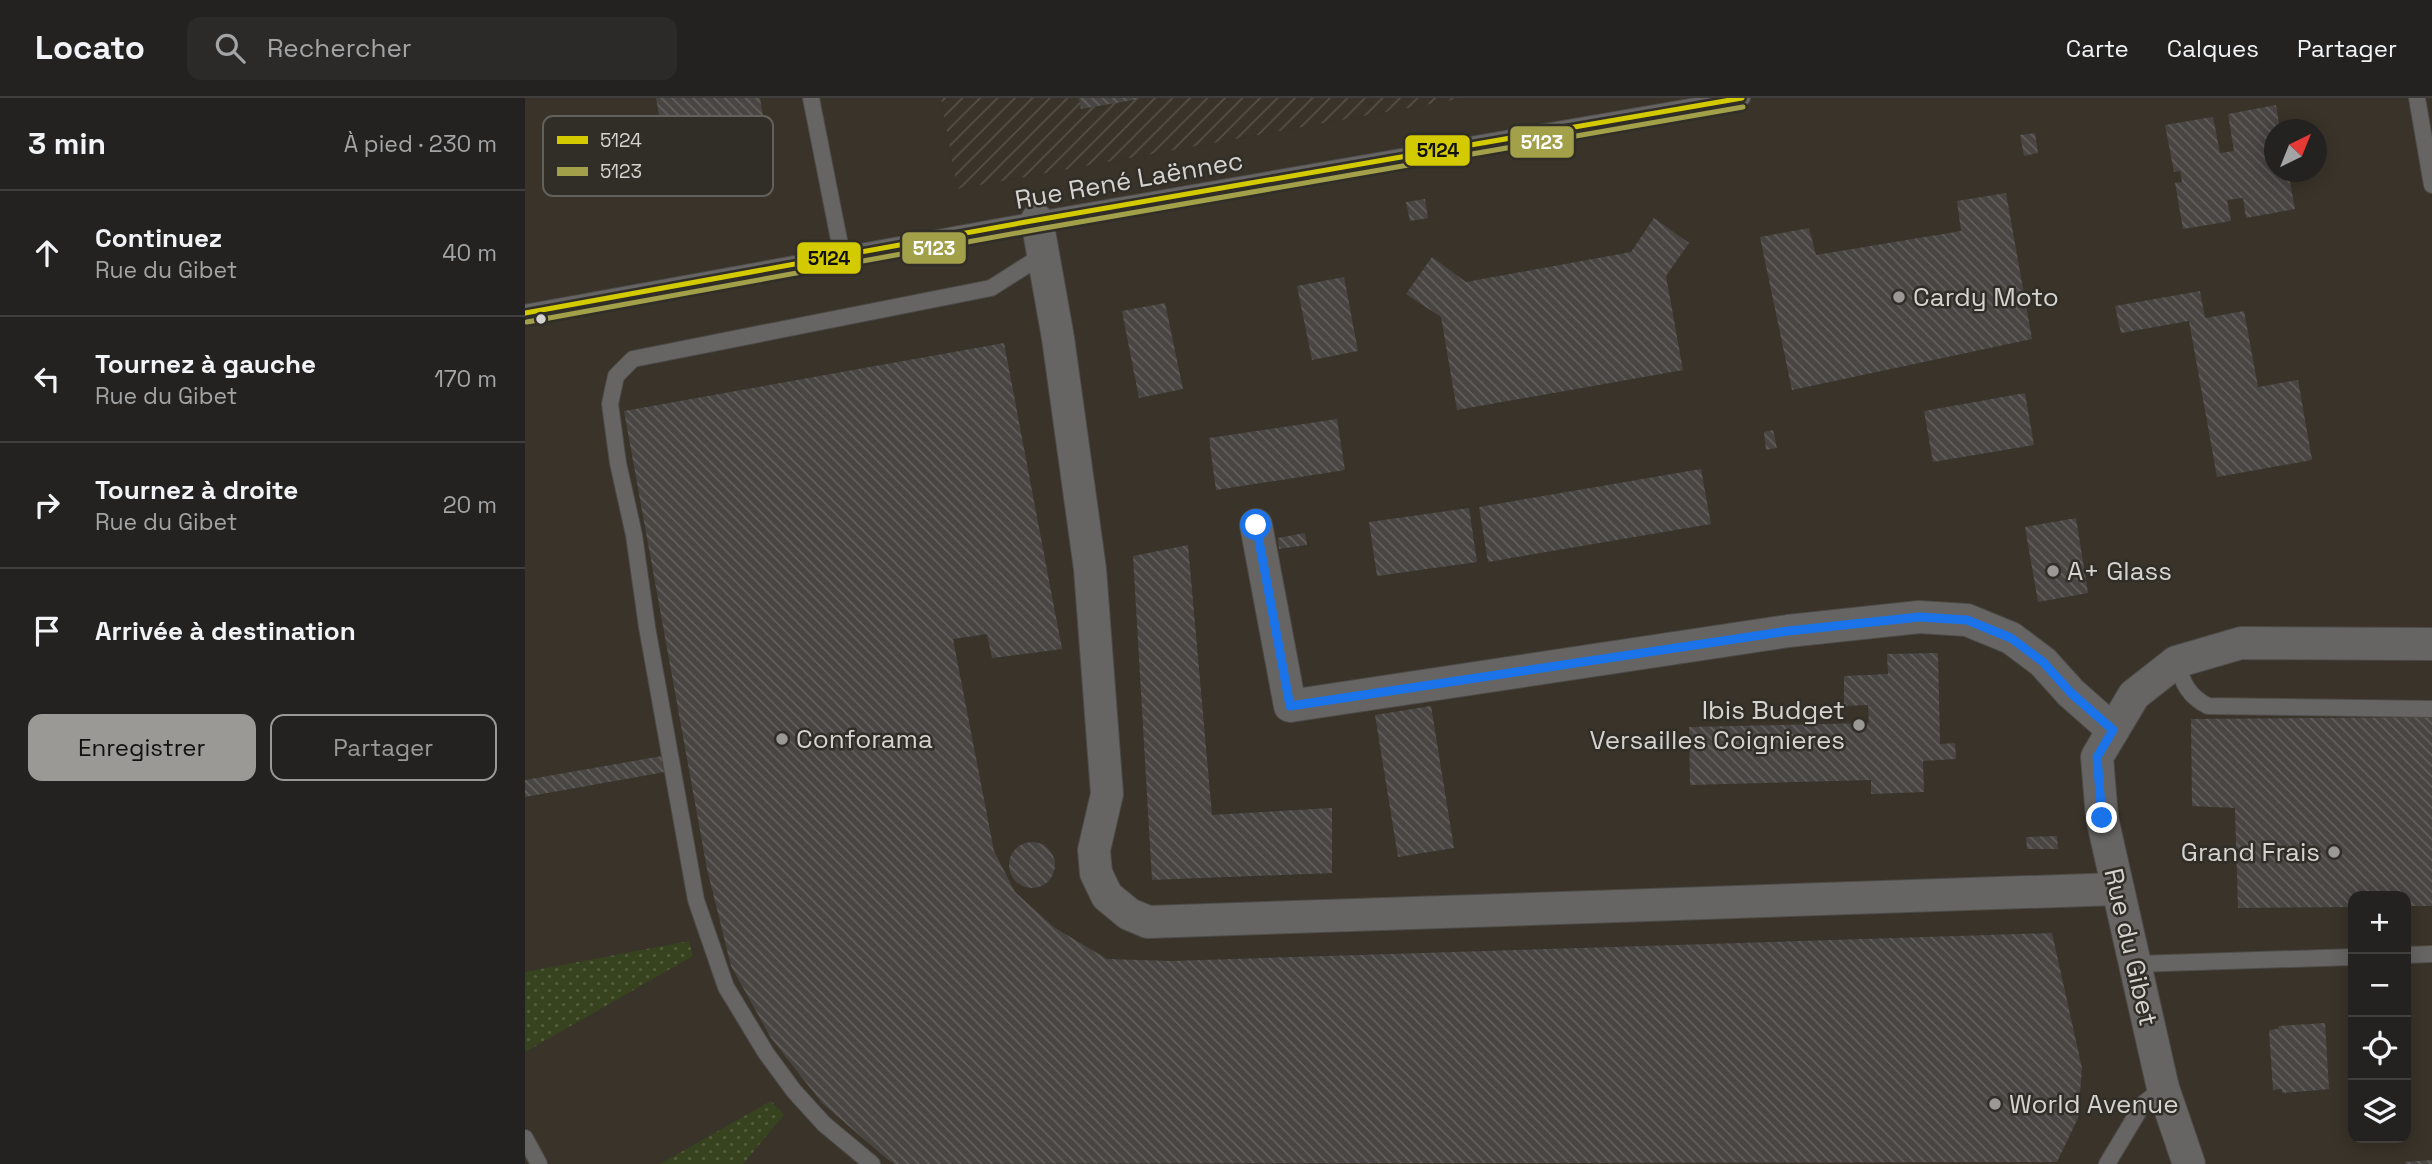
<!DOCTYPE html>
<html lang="fr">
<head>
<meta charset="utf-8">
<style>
	:root { --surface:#232220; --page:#2b2a29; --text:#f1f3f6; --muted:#a3a4a5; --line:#403f3e; --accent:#9b9995 }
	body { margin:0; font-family:"Space Grotesk",sans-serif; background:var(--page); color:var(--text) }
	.controls { position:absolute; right:21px; bottom:21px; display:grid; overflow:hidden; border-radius:14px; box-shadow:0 4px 18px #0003 }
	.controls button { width:63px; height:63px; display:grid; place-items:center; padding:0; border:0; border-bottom:2px solid var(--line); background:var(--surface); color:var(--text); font:35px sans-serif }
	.compass { position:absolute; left:1739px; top:21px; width:63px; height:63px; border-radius:50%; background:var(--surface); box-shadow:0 4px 18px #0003; rotate:43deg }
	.stop { position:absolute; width:21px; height:21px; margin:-16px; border:5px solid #1a73e8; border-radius:50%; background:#fff }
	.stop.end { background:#1a73e8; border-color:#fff; box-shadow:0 2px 7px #0008 }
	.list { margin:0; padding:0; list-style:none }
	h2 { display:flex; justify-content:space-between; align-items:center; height:91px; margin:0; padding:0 28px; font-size:30px }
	h2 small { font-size:23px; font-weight:400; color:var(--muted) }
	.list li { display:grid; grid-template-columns:46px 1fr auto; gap:21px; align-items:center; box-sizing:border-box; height:126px; padding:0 28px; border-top:2px solid var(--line) }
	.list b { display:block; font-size:26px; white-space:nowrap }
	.list p { margin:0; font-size:23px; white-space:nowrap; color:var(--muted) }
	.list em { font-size:23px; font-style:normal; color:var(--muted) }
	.actions { display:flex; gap:14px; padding:21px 28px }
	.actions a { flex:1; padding:16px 0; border:2px solid var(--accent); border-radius:14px; text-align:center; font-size:24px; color:var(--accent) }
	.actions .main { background:var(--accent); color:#111 }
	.icon { flex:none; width:38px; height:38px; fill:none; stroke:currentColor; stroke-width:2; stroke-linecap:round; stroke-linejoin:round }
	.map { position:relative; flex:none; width:1907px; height:1066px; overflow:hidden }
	header { display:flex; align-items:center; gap:42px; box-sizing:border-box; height:98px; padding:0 35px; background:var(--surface); border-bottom:2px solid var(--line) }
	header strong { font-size:33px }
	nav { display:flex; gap:38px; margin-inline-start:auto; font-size:24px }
	.search { width:490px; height:63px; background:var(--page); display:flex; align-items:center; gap:18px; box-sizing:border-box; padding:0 24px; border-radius:14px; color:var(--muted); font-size:26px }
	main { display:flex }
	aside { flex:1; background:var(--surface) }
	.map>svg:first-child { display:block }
	.built { fill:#393329; fill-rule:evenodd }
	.industrial { fill:url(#industrial-furrows) }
	.grass { fill:url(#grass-dots) }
	.building { fill:url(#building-back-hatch) }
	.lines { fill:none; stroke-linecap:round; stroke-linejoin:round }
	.service-casing { stroke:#4c4b48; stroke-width:18 }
	.minor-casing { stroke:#4c4b48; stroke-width:34 }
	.service { stroke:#666563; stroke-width:16 }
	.minor { stroke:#666563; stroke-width:32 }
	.bus-1-casing { stroke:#312e28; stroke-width:10 }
	.bus-2-casing { stroke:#312e28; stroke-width:10 }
	.bus-1 { stroke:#d4ca00; stroke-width:5 }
	.bus-2 { stroke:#a3a04a; stroke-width:5 }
	.route { stroke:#1a73e8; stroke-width:9 }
	.poi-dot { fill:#9b9995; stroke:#312e28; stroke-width:2.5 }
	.bus-dot { fill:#d5d3cf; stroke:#312e28; stroke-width:2.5 }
	.labels { text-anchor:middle; stroke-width:5; stroke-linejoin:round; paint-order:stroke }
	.street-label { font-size:26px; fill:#d5d3cf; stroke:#312e28 }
	.poi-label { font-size:26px; fill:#d5d3cf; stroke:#312e28; text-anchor:start }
	.key { fill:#312e28; stroke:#62605a; stroke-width:2 }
	.key-label { font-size:19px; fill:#d5d3cf }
	.line-badge { stroke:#312e28; stroke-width:2.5 }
	.badge-label { font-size:19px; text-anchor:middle; font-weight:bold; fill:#fff }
	.pale-badge-label { font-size:19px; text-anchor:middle; font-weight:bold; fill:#111 }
</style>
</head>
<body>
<header>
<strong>Locato</strong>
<div class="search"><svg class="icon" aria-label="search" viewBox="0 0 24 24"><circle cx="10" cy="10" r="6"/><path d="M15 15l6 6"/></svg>Rechercher</div>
<nav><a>Carte</a><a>Calques</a><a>Partager</a></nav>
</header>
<main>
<aside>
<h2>3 min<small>À pied · 230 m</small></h2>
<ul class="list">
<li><svg class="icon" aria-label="ahead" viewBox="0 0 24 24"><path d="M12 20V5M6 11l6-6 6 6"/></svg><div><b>Continuez</b><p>Rue du Gibet</p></div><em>40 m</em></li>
<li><svg class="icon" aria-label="left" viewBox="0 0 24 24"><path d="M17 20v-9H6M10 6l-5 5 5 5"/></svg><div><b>Tournez à gauche</b><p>Rue du Gibet</p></div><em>170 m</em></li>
<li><svg class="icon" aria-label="right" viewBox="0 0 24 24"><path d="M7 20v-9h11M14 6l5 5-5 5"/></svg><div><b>Tournez à droite</b><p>Rue du Gibet</p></div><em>20 m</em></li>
<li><svg class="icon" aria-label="arrive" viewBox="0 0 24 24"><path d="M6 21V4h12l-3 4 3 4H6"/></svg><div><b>Arrivée à destination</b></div></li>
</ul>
<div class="actions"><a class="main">Enregistrer</a><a>Partager</a></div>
</aside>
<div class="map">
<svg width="1907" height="1066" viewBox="0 0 1907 1066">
	<defs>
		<pattern id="industrial-furrows" width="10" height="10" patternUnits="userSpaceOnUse" patternTransform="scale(1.75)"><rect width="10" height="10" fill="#393329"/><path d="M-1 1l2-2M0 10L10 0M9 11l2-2" fill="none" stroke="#555047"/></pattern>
		<pattern id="grass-dots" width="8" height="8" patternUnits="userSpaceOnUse" patternTransform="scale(1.75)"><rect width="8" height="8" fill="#37431e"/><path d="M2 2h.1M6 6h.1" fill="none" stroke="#535d3e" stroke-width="1.8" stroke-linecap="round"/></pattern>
		<pattern id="building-back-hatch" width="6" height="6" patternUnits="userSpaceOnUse" patternTransform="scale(1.75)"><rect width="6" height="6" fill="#484543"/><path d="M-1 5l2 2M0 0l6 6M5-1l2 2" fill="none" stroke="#625f5d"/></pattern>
	</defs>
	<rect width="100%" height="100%" fill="#2f2d2a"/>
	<path class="built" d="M 0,0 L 416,0 L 432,91 L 939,0 L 1907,0 L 1907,1066 L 0,1066 ZM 1750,32 L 1792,32 L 1792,74 L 1750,74 ZM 1828,798 L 1881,798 L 1881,1040 L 1828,1040 Z"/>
	<polygon class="industrial" points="416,0 939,0 432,91"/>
	<g class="grass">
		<polygon points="164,843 168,858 0,954 0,874"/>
		<polygon points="246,1003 259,1017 218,1066 135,1066"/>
	</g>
	<g class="building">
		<polygon points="131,0 235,0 245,57 144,75"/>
		<polygon points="554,0 614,0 614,1 556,11"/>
		<polygon points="1751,7 1755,32 1750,32 1750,74 1763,74 1770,111 1721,120 1718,100 1702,102 1706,123 1658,131 1650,85 1657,84 1655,73 1649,74 1640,27 1688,19 1695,55 1709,53 1703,16"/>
		<polygon points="1510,35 1513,55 1499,58 1495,37"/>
		<polygon points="1481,95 1507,241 1267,292 1235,139 1284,130 1291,157 1436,133 1432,103"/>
		<polygon points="900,101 903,120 885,123 881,104"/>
		<polygon points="1129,120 1164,145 1141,178 1158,272 932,312 916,219 881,196 907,159 941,184 1106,154"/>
		<polygon points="819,179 833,253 787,262 772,188"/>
		<polygon points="1675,193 1680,220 1719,213 1733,289 1773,282 1787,362 1692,379 1664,223 1596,235 1590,208"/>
		<polygon points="640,205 658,291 614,300 597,213"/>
		<polygon points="479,245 537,551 467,560 462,536 428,541 469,753 490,794 530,830 582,861 646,863 1527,835 1557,970 1553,1020 1532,1064 370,1066 362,1061 297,1005 246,940 206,868 182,771 99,313"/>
		<polygon points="1500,295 1509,347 1408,364 1399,313"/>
		<polygon points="812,321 820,372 691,392 684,340"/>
		<polygon points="1248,332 1252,350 1241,352 1239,334"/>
		<polygon points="1176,371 1186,426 963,464 954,409"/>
		<polygon points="944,410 952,464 852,478 844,424"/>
		<polygon points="1551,420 1563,495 1513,504 1500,429"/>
		<polygon points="780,435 782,447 754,451 753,440"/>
		<polygon points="663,447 687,717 807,710 807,775 627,782 608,458"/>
		<polygon points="1413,555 1415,646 1430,645 1431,661 1398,663 1399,694 1346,696 1346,682 1165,687 1164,629 1344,625 1343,607 1319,608 1319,578 1363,576 1362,556"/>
		<polygon points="906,608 929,750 873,759 850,617"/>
		<polygon points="1907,619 1907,808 1881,808 1881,798 1828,798 1828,809 1713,810 1710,710 1667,708 1666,621"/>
		<polygon points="137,658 140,674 0,699 0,682"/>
		<polygon points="1532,738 1533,751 1502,751 1501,739"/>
		<circle cx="507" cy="767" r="23"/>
		<polygon points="1800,925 1804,991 1757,995 1757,991 1748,992 1744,932 1753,931 1754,928"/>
		<polygon points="1907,1062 1907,1066 1881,1066 1880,1064"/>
	</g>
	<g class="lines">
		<defs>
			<g id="service">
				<polyline points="286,0 317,157"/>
				<polyline points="1892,0 1907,87"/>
				<polyline points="0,215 512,122 1217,0"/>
				<path d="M 1651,564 C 1658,585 1663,598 1683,608 L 1907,611"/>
				<polyline points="1881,857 1907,856"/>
				<polyline points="1610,866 1828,859"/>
				<polyline points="0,1040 14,1066"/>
				<polyline points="347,1066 299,1026 269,993 241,955 201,889 171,802 122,529 109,437 93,365 85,306 91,278 108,261 466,190 518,157"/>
				<polyline points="1582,1066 1618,1006 1638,990"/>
			</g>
			<g id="minor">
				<polyline points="512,122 533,240 565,471 582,696 569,752 571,775 582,798 604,816 623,824 1593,791"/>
				<polyline points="731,427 765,608 1263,533 1394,519 1442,522 1486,540 1518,564 1546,595 1588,632"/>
				<polyline points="1664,1066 1638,990 1577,720 1572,659 1609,597 1651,564 1716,545 1907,546"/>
			</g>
		</defs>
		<use href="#service" class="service-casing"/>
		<use href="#minor" class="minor-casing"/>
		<use href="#service" class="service"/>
		<use href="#minor" class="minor"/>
		<defs>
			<polyline id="bus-1" points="0,215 512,122 1217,0"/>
			<polyline id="bus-2" points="2,224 514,131 1218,9"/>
		</defs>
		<use href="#bus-1" class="bus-1-casing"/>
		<use href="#bus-2" class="bus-2-casing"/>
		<use href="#bus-1" class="bus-1"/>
		<use href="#bus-2" class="bus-2"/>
	</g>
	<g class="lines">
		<polyline class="route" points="731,427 765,608 1263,533 1394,519 1442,522 1486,540 1518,564 1546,595 1588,632 1572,659 1577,720"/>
	</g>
	<g class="poi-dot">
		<circle cx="1374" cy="199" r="7"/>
		<circle cx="1528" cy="473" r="7"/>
		<circle cx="1334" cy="627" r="7"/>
		<circle cx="257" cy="641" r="7"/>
		<circle cx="1809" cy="754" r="7"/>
		<circle cx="1470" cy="1006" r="7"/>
	</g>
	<circle class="bus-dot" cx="16" cy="221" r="6"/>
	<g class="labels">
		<g class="street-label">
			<text transform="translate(604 82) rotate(-10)" y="9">Rue René Laënnec</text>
			<text transform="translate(1606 849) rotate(77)" y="9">Rue du Gibet</text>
		</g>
		<g class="poi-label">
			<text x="1388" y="208">Cardy Moto</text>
			<text x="1542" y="482">A+ Glass</text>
			<text x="1320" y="621" text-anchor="end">Ibis Budget<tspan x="1320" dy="30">Versailles Coignieres</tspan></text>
			<text x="271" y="650">Conforama</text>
			<text x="1795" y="763" text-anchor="end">Grand Frais</text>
			<text x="1484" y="1015">World Avenue</text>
		</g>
	</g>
	<rect x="18" y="18" width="230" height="80" rx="10" class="key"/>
	<rect x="32" y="38" width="31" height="8" fill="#d4ca00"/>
	<rect x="32" y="69" width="31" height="9" fill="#a3a04a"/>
	<g class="key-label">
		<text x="75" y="49">5124</text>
		<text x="75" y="80">5123</text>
	</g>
	<g class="line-badge">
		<rect x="984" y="27" width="66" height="34" rx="7" fill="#a3a04a"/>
		<rect x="879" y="36" width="67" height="33" rx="7" fill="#d4ca00"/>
		<rect x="376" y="133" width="66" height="34" rx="7" fill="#a3a04a"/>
		<rect x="271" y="143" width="66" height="34" rx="7" fill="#d4ca00"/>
	</g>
	<g class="badge-label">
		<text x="1017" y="51">5123</text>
		<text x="409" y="157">5123</text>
	</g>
	<g class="pale-badge-label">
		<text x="913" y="59">5124</text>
		<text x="304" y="167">5124</text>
	</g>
</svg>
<div class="controls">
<button>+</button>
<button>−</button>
<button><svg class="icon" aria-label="locate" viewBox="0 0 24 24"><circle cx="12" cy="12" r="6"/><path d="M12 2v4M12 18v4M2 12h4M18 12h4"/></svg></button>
<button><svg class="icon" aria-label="layers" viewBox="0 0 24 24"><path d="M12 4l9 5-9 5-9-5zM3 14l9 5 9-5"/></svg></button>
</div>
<svg class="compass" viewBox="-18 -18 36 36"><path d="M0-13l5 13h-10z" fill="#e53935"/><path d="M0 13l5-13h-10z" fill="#a3a4a5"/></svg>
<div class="stop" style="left:731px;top:427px"></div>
<div class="stop end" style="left:1577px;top:720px"></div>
</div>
</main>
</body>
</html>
